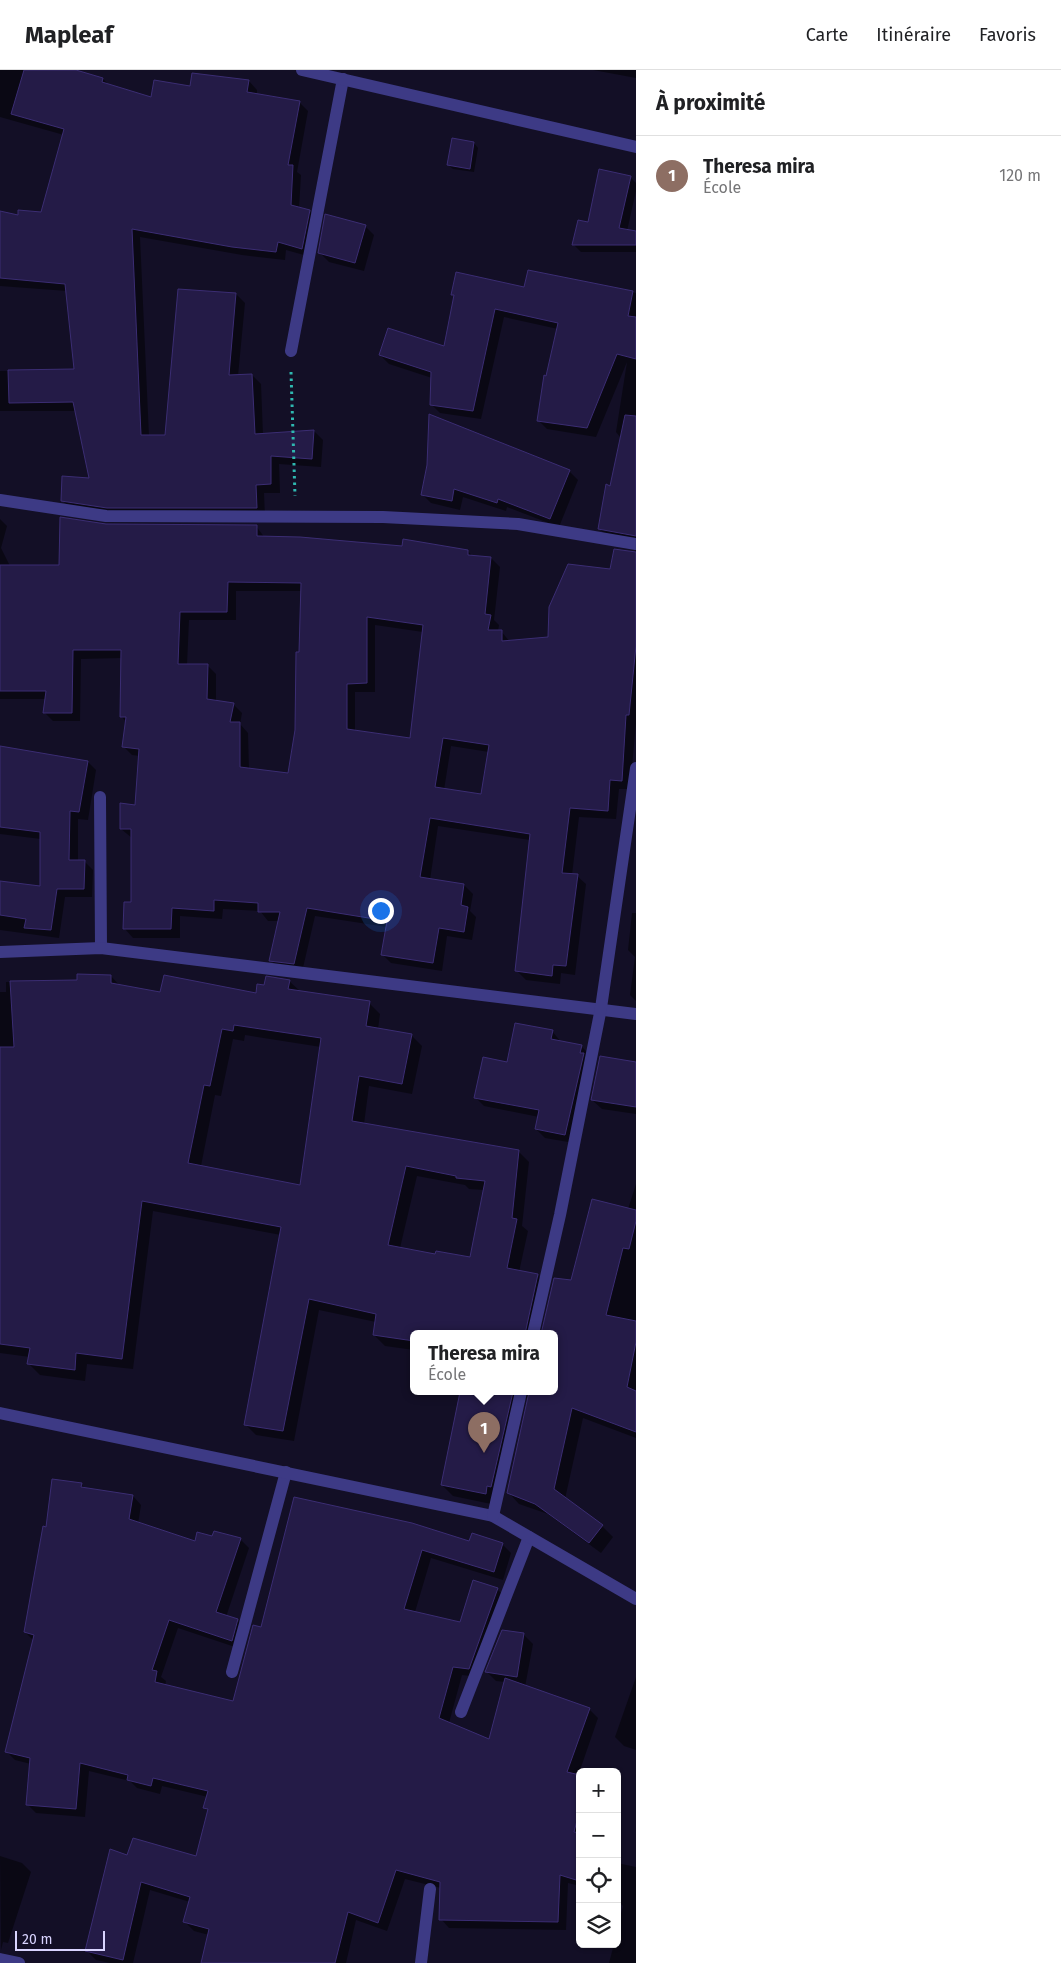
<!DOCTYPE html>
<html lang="fr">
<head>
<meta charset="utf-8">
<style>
	:root { --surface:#fff; --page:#f2f2f2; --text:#202124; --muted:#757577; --line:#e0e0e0; --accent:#b45309 }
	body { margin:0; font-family:"Fira Sans",sans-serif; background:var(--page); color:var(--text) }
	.controls { position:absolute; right:15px; bottom:15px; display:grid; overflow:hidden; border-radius:8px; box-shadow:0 1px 4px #0004 }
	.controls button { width:45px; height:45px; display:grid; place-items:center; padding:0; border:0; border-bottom:1px solid var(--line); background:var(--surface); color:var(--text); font:25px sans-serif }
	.scale { position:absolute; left:15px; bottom:12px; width:90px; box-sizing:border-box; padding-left:5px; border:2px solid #d9d4ff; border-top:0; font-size:14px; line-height:18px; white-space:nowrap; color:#d9d4ff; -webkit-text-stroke:4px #130f26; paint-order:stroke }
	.you { position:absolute; left:380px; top:840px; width:18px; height:18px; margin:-12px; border:4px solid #fff; border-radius:50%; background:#1a73e8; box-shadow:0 0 0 8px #1a73e833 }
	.badge { display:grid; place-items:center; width:32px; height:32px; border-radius:50%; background:var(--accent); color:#fff; font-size:16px; font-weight:700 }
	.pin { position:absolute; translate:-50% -41px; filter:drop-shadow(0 1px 2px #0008) }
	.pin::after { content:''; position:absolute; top:26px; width:18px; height:15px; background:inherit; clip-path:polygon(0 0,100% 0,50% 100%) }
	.popup { position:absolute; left:410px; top:1260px; width:148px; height:65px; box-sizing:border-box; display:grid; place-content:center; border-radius:8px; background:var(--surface); filter:drop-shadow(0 1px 4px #0005); font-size:16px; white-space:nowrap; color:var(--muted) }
	.popup b { font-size:19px; color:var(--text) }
	.popup::after { content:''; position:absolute; left:50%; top:100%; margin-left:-10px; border:10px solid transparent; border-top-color:var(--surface) }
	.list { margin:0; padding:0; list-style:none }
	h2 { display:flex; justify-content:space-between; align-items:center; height:65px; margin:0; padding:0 20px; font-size:21px }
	h2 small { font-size:16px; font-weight:400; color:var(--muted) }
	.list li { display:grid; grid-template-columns:32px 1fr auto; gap:15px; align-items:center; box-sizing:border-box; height:80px; padding:0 20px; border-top:1px solid var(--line) }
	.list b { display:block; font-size:19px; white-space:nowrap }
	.list p { margin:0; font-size:16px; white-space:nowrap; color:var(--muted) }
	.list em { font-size:16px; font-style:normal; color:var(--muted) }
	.icon { flex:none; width:28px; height:28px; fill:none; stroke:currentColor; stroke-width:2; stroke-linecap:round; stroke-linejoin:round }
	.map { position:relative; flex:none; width:636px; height:1893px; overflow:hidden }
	header { display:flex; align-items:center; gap:30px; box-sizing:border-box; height:70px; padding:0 25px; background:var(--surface); border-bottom:1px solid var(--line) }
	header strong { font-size:24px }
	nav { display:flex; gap:28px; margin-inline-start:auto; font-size:18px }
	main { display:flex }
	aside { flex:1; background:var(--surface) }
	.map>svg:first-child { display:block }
	.shadow { fill:#0007; fill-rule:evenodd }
	.building { fill:#241b47; stroke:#3b2d73; fill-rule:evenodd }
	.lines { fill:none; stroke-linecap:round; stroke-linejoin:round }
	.path { stroke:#2fb8b0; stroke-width:3; stroke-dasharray:2.5 4; stroke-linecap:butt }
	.lane { stroke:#3d3a85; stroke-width:12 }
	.street { stroke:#3d3a85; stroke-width:12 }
</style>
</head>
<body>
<header>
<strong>Mapleaf</strong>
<nav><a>Carte</a><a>Itinéraire</a><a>Favoris</a></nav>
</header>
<main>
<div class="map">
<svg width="636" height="1893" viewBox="0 0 636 1893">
	<rect width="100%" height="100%" fill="#130f26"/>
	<g class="shadow">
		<polygon points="0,0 71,0 103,9 110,16 152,29 191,18 249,11 257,20 257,25 299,32 308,41 297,102 301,105 299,138 309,141 318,150 311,187 286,180 285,190 242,185 140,167 149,366 166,367 180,220 236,224 245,233 238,306 252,305 261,314 263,365 314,361 323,370 321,397 279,394 280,423 264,423 265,447 71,439 62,430 90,410 76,341 0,341 0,301 75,300 67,221 0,216 0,142 19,147 42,143 64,65 0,47"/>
		<polygon points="593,0 636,0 636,8"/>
		<polygon points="474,73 478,78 474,102 453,99 448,95"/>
		<polygon points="630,107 636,113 636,121 627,161 636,162 636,182 581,182 574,175 579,151 589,153"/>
		<polygon points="365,156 374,165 364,201 329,192 319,182"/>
		<polygon points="529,201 636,223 636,473 608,468 600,459 621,368 616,362 627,292 596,367 547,359 538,350 558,259 504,247 481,349 440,343 431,334 432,308 389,294 380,285 444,278 455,227 452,224 525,219"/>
		<polygon points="429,396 569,401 578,410 559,457 507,437 506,441 463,427 460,440 431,433 422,424"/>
		<path d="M 0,449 L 7,456 L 1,478 L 10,496 L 60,496 L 106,455 L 256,456 L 265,468 L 468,481 L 473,487 L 491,488 L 500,497 L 494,550 L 499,555 L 498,561 L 501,561 L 510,572 L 549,568 L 612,501 L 636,483 L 636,653 L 630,719 L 619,719 L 616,749 L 579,747 L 572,805 L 577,806 L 586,814 L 575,905 L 561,903 L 560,914 L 526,910 L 517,901 L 530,770 L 438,756 L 430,810 L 464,815 L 473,824 L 470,841 L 476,847 L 472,870 L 447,866 L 442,901 L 391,893 L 382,884 L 387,857 L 315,846 L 302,902 L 279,899 L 271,890 L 279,851 L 268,851 L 260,841 L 223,839 L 222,849 L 180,846 L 180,868 L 133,868 L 125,859 L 132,833 L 132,768 L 121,759 L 137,736 L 140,686 L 132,685 L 123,676 L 126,652 L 122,647 L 122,588 L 81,589 L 80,651 L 53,651 L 44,642 L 46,629 L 0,629 ZM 236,521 L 302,521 L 297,660 L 289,704 L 249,699 L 248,663 L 240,654 L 242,643 L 233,634 L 216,631 L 216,604 L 207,595 L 187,595 L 189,550 L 236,550 ZM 375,555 L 423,562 L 411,669 L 355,661 L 355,622 L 375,622 ZM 451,676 L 489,682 L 482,725 L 444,720 Z"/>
		<polygon points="9,679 88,692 96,700 88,750 78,749 78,791 84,791 93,800 92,827 65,827 59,868 0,860 0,812 41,817 41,769 0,764 0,717"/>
		<polygon points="632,843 636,843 636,931 630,925 635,887 628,880"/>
		<path d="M 111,906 L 120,916 L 161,923 L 257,924 L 265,916 L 289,911 L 301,922 L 369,933 L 380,944 L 378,959 L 411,965 L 422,976 L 412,1024 L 369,1016 L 364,1054 L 518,1081 L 529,1092 L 522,1156 L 528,1161 L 519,1202 L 538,1206 L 549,1217 L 538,1264 L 414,1264 L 414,1280 L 385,1276 L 374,1265 L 376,1252 L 319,1240 L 294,1371 L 256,1365 L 245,1354 L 281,1165 L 153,1141 L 133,1299 L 87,1294 L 85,1311 L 40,1305 L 29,1294 L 30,1287 L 0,1283 L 0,922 L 6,922 L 6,912 L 78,911 ZM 245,965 L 321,977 L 301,1116 L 201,1096 L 215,1025 L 221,1026 L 233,969 L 244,971 ZM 417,1106 L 465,1115 L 469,1119 L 484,1120 L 471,1188 L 436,1185 L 400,1178 Z"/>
		<polygon points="552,961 561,972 581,976 590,985 574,1073 545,1068 536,1059 539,1047 484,1036 476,1028 508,993"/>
		<polygon points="636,993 636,1044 602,1039 592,1030"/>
		<polygon points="636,1114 636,1368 583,1348 565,1429 602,1456 613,1467 601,1483 548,1444 519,1434 508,1422 530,1324 524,1331 496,1435 453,1426 442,1415 462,1322 554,1322 554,1264 543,1264 555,1209 572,1211 628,1139"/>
		<polygon points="81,1414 86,1419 133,1426 141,1435 138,1454 195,1473 213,1467 240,1469 249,1478 226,1547 237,1550 246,1559 241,1579 178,1558 161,1607 166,1611 165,1616 234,1632 262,1559 295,1428 470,1473 502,1474 511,1483 503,1510 431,1488 415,1542 460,1553 497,1519 506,1528 478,1607 462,1605 449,1653 490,1671 505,1612 496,1611 487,1602 524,1565 533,1574 525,1617 589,1639 598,1648 578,1706 580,1707 580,1816 568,1813 566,1860 449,1858 441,1849 441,1818 405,1809 387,1861 356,1850 346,1893 202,1893 209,1865 194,1861 185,1852 190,1832 150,1820 133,1893 110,1893 96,1890 87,1881 128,1786 197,1788 209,1741 205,1738 208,1727 162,1716 160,1724 137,1718 130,1711 89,1701 85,1747 36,1743 27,1734 31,1694 15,1690 6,1681 34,1571 25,1562 47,1458"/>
		<polygon points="636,1607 636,1680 624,1676 615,1667"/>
		<polygon points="0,1786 22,1793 31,1802 8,1873 3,1872 1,1880"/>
		<polygon points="617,1793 636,1797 636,1893 609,1893 614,1874 617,1874 617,1859 623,1836 617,1830"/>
	</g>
	<g class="building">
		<polygon points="24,0 76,0 103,8 102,12 151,27 154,10 190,16 192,3 249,10 247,22 300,31 288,95 293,95 291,135 310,140 302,179 278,172 276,182 232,177 132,159 141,365 165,365 178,219 236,223 229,305 252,304 255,364 314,360 312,389 271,386 271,414 256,415 257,438 107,438 61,431 62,406 89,408 73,332 9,333 8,300 74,299 65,214 0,208 0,141 18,145 18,140 41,142 64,59 11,44"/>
		<polygon points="452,68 474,72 470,99 447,95"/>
		<polygon points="599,99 631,106 619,158 636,161 636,175 572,175 578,150 588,152"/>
		<polygon points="325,144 366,155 355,193 318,183"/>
		<polygon points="528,200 633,221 628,246 636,247 636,289 617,284 587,358 537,351 544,305 546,306 558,253 495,239 473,341 430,335 431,302 379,285 388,258 444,276 454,225 451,225 456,202 524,217"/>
		<polygon points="429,344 570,400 550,449 498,429 497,433 454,419 452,431 421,425 427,395"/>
		<polygon points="625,345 636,346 636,466 598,459 606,414 610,416"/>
		<path d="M 60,447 L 106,454 L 257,455 L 257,466 L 300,467 L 402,476 L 403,469 L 468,480 L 468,485 L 491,487 L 485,544 L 491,545 L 488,560 L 502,560 L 502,571 L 548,567 L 549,537 L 568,494 L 610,499 L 614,479 L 636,482 L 636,576 L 629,645 L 626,645 L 622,711 L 610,710 L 608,741 L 570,738 L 562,803 L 578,804 L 566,896 L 553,895 L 552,906 L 515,901 L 530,764 L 430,748 L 420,807 L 464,814 L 461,835 L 468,837 L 464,862 L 439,858 L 433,893 L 381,885 L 387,851 L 307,838 L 294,894 L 269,891 L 280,842 L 258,842 L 258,833 L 214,830 L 214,841 L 172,838 L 171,859 L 123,859 L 124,832 L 131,832 L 131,759 L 120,759 L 120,733 L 135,735 L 139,679 L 122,677 L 126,647 L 120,647 L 121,580 L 73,580 L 72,643 L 43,643 L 46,621 L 0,621 L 0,495 L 59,495 ZM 228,512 L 301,513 L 299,582 L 296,582 L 295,660 L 288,703 L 240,697 L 240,652 L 230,652 L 234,633 L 207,629 L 208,594 L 178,594 L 180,542 L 227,542 ZM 367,547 L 423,555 L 410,668 L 347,659 L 347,614 L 367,613 ZM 443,668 L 489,675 L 481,724 L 435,717 Z"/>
		<polygon points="0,676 88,691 79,742 70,741 69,790 85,790 84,819 57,819 51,860 24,858 26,849 0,845 0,811 40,816 40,762 0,757"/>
		<path d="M 77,904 L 111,905 L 111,913 L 160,922 L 164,905 L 256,923 L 257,914 L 264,915 L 266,906 L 290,910 L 288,919 L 370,931 L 366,956 L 412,964 L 402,1014 L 359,1006 L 352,1051 L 519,1080 L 512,1148 L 517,1149 L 507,1198 L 538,1204 L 525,1264 L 414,1264 L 414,1271 L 373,1265 L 376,1244 L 309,1229 L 283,1361 L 244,1355 L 281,1157 L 142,1131 L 122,1289 L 76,1283 L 75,1300 L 27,1294 L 30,1278 L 0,1274 L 0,977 L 14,977 L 10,911 L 77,910 ZM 234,955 L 321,968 L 300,1115 L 188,1093 L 204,1015 L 210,1016 L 222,959 L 233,961 ZM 406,1096 L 456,1106 L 456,1108 L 485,1111 L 470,1187 L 436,1181 L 435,1184 L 388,1175 Z"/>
		<polygon points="515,953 553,960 551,969 582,975 580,983 584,983 565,1065 535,1059 539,1040 474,1028 483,987 507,992"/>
		<polygon points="600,986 636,992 636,1037 591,1030"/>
		<polygon points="592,1129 636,1140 636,1151 629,1179 623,1178 606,1245 636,1251 636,1272 627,1317 636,1321 636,1362 572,1338 554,1419 603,1455 589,1473 535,1434 507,1423 529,1322 554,1322 554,1264 541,1264 554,1208 571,1210"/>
		<polygon points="460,1322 513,1322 491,1417 487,1416 486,1424 441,1415"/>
		<polygon points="52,1409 82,1413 81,1417 133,1425 129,1449 195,1471 197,1462 212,1466 214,1461 241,1468 216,1542 238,1549 232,1571 169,1550 152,1600 157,1601 155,1612 233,1631 253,1555 261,1557 294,1427 412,1453 469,1471 472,1463 503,1473 494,1502 422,1480 404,1539 460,1552 473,1510 498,1518 469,1599 453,1597 439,1648 489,1669 505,1608 590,1638 567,1702 580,1705 580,1739 574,1762 580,1763 580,1796 576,1810 560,1805 558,1852 439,1850 440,1812 396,1800 378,1853 348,1842 335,1893 201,1893 209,1859 183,1852 190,1827 141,1812 123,1890 85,1881 110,1779 127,1785 133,1768 196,1786 208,1739 203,1738 208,1721 153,1708 151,1716 127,1710 128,1705 80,1693 76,1739 26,1735 30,1688 5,1682 34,1565 24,1562 43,1456 46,1457"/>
		<polygon points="502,1560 524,1563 517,1607 485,1602"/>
	</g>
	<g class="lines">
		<polyline class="path" points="291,302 295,426"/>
		<g class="lane">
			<polyline points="291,281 343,9"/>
			<polyline points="100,727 101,878"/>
			<polyline points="232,1602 286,1402"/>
			<polyline points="461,1642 529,1467"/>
			<polyline points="421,1893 430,1819"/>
		</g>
		<g class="street">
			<polyline points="302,0 636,77"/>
			<polyline points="0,430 106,446 383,447 518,454 636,474"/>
			<polyline points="0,882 101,878 636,944"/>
			<polyline points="533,1264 560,1145 601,938 636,698"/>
			<polyline points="0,1343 493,1446 636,1529"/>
			<polyline points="493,1446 521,1322"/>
			<polyline points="0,1889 19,1893"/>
		</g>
	</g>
</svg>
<div class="controls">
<button>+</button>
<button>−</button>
<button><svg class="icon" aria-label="locate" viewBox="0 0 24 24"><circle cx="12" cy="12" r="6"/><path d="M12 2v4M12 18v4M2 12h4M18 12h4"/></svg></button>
<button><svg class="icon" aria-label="layers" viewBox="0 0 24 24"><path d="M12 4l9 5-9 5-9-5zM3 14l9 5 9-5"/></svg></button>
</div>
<div class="scale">20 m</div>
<div class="you"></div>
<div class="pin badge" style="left:484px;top:1383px;background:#8d6e63">1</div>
<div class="popup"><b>Theresa mira</b>École</div>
</div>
<aside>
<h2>À proximité<small></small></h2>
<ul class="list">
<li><span class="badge" style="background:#8d6e63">1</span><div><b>Theresa mira</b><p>École</p></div><em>120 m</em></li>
</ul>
</aside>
</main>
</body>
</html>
